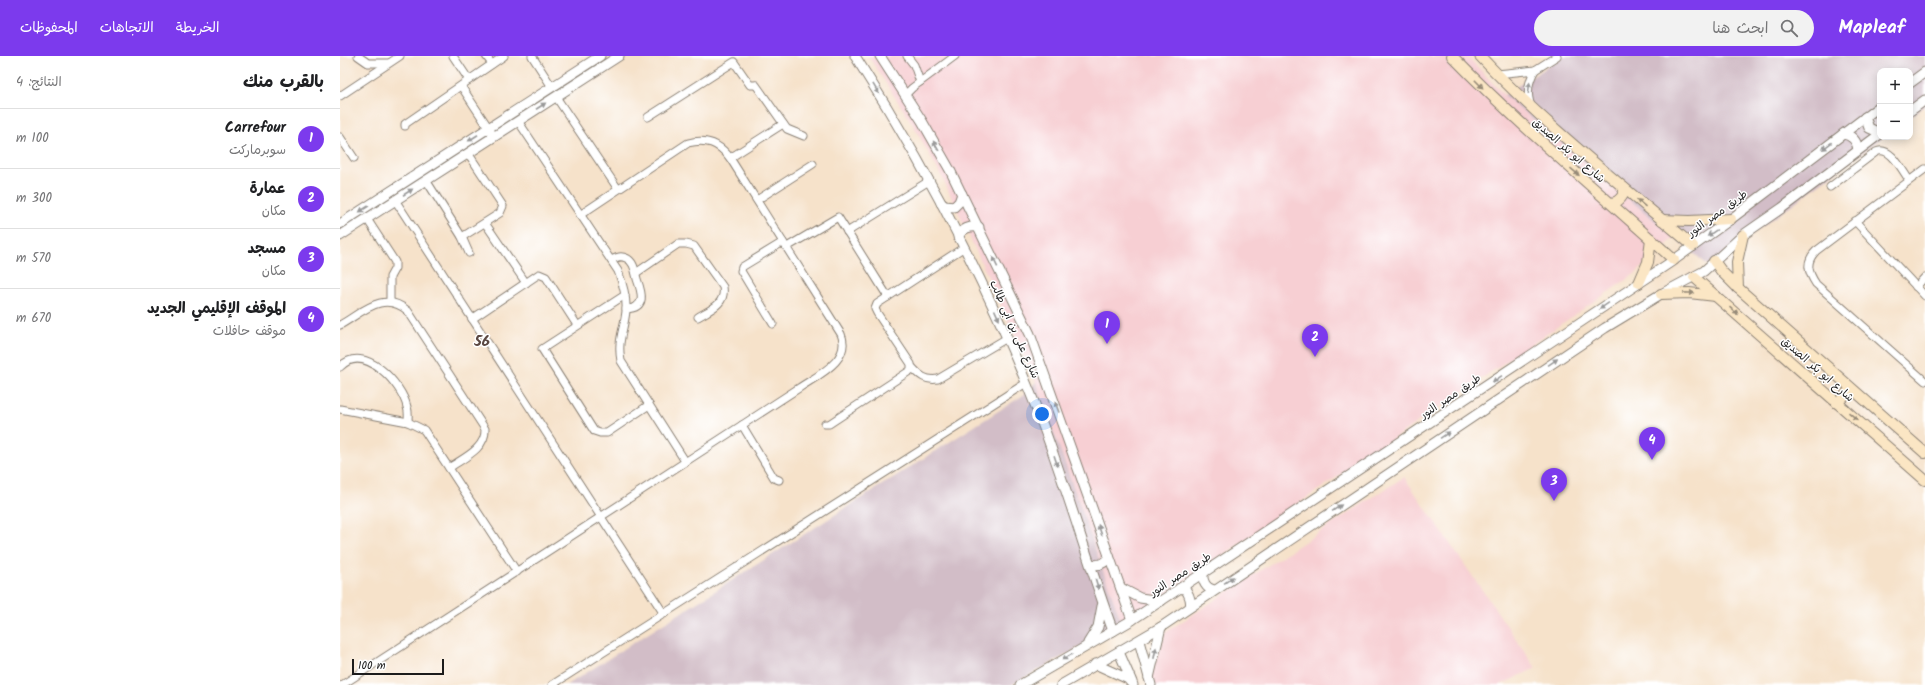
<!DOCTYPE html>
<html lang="ar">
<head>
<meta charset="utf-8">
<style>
	:root { --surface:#fff; --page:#f2f2f2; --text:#202124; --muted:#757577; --line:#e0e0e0; --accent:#7c3aed }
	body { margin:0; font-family:Kalam,"Playpen Sans Arabic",sans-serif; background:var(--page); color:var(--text); direction:rtl }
	.controls { position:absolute; right:12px; top:12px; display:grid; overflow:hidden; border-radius:8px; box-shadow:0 2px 10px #0003 }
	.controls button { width:36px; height:36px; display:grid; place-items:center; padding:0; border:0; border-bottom:1px solid var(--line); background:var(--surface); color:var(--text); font:20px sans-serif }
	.scale { position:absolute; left:12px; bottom:10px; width:92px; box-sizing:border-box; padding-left:4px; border:2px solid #1c1c1c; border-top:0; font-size:11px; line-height:14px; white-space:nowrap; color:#1c1c1c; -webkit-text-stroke:3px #fff; paint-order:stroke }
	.you { position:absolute; left:702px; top:358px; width:14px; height:14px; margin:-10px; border:3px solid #fff; border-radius:50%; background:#1a73e8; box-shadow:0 0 0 6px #1a73e833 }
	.badge { display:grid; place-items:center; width:26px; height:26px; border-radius:50%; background:var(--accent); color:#fff; font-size:13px; font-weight:700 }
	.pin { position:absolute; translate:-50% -33px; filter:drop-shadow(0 1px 2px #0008) }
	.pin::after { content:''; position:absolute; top:21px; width:14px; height:12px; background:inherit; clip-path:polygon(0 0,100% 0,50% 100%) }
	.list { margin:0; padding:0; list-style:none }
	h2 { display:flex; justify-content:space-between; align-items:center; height:52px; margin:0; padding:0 16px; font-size:17px }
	h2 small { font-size:13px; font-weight:400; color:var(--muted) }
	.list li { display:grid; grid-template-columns:26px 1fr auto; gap:12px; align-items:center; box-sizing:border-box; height:60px; padding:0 16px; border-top:1px solid var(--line) }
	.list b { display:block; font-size:15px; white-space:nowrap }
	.list p { margin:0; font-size:13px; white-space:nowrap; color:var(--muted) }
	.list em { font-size:13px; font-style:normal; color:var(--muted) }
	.icon { flex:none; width:22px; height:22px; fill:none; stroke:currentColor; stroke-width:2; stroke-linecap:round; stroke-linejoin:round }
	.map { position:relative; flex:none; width:1585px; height:629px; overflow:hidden; direction:ltr }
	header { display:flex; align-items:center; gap:24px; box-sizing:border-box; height:56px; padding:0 20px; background:var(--accent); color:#fff }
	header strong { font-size:19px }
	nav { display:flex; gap:22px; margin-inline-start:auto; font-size:14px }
	.search { width:280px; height:36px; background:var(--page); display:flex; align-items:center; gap:10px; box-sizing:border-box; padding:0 14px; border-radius:22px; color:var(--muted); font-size:15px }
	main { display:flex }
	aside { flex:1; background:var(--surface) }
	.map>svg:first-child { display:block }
	.built { fill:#f7cfd3 }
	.industrial { fill:#d2bdc7 }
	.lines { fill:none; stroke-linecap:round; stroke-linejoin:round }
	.minor-casing { stroke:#897f73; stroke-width:9 }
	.tertiary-casing { stroke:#897f73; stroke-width:11 }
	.secondary-casing { stroke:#897f73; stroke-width:12 }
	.minor { stroke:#fff; stroke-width:7 }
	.tertiary { stroke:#fff; stroke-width:9 }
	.secondary { stroke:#fbe6c4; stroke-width:10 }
	.oneway { fill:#978b78 }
	.oneway2 { fill:#999 }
	.labels { text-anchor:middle; stroke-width:3; stroke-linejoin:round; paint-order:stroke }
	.street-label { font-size:11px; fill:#1c1c1c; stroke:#fff }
	.district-label { font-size:15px; font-weight:bold; fill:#5b4842; stroke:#fff }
</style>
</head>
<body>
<header>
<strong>Mapleaf</strong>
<div class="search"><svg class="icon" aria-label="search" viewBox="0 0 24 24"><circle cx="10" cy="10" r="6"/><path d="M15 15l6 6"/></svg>ابحث هنا</div>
<nav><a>الخريطة</a><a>الاتجاهات</a><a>المحفوظات</a></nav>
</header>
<main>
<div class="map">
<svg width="1585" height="629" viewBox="0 0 1585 629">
	<rect width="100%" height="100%" fill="#fff"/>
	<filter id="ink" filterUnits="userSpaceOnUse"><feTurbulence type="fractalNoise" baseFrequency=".025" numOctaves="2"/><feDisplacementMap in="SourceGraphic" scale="8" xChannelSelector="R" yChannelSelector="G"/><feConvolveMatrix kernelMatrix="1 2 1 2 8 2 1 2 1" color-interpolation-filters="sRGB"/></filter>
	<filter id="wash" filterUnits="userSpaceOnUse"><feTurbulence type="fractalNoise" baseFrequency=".012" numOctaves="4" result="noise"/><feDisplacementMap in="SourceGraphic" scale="16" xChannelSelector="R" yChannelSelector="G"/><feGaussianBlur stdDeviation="0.9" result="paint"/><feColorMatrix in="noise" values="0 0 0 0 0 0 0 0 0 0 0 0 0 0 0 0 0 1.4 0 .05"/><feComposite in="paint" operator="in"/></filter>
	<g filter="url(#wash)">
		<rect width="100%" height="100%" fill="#f6e2ca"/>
		<g class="built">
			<polygon points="528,0 1127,0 1164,39 1335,181 1296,217 782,568 696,326 603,123 572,67"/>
			<polygon points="1064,421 1196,612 1160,629 815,629 811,617 826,576"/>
		</g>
		<g class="industrial">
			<polygon points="1224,0 1585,0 1585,50 1570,61 1570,15 1540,15 1540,81 1543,81 1369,210 1164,39"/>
			<polygon points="696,326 782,568 671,629 227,629 682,340"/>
		</g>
	</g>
	<g filter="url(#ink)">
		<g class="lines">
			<defs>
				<g id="minor">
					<polyline points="18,0 28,7 48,7"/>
					<polyline points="113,0 129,24"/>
					<polyline points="146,0 152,8"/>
					<polyline points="192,0 212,31"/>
					<polyline points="567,0 574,9 580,26"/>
					<polyline points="1157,18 1195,14 1217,0"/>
					<polyline points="416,29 447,73 464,80"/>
					<polyline points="121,30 154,80"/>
					<polyline points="565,39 572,32 615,0"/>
					<polyline points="0,40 60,0"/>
					<polyline points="216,41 278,133"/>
					<path d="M 1191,50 C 1186,37 1188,26 1195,14"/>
					<polyline points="308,61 394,6 410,29 415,29"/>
					<path d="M 178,65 L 278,215 C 283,228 287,241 286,255 C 284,275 277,284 281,305 L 345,405"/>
					<polyline points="65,70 65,68 164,0"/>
					<polyline points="0,81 14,102"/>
					<polyline points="390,102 443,68"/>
					<path d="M 1585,113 L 1476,195 C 1465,206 1468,216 1476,228 L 1585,325"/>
					<polyline points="86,124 122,181 129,197"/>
					<path d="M 1490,131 L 1536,96 C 1550,89 1562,114 1569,124"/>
					<polyline points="55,144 324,558"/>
					<polyline points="417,144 473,108"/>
					<polyline points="27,163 55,206 55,212 50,221 50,245"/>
					<polyline points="1515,165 1585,240"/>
					<polyline points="145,167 186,227"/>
					<polyline points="507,176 589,125"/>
					<polyline points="122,181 160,157 163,150 128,97"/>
					<polyline points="447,191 498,161 548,241"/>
					<path d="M 271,204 C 276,202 280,199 286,202 C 294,205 295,215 297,223 C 302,237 307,252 286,253"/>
					<path d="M 296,217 L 338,188 L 346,188 L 354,190 L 383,231 C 386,248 371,253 358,261"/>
					<polyline points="1576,231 1585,221"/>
					<polyline points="285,239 202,293 254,375 260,377 267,377 309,349"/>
					<polyline points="132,263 199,218 206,221 237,269"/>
					<polyline points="433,268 401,215 402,211 443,186"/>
					<path d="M 0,269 C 23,256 43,234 68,255 L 145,373 C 146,393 123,402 109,412"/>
					<path d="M 0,311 C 24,286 62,328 67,351 C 69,356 68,361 68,366"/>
					<path d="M 572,311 C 580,320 586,325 598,323 L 667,282"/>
					<polyline points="0,353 68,366 84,374 177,516"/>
					<polyline points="485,368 489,368 571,314 571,308 537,257 535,253 537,248 623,192"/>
					<polyline points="402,369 434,422 439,424"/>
					<path d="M 2,629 L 459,332 C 478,319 512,304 501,278 L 390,102 C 379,87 366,82 348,87 L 240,159"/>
					<polyline points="212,629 686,327"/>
				</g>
				<g id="tertiary">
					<path d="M 515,0 C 585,109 646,226 694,346 C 724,421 745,499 773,575"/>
					<polyline points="540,0 582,65 610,114 690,278 792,564"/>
					<polyline points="1570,27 1585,16"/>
					<polyline points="1570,55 1585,44"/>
					<polyline points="1525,61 1529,72 1540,77"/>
					<path d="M 1503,78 C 1512,79 1517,85 1518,94"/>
					<polyline points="601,147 605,150 614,151 619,146 622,138"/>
					<polyline points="0,168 260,0"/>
					<polyline points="0,180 279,0"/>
					<path d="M 618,181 C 623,172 629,170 639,171"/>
					<path d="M 751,508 C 759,510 765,508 769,500"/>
					<path d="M 863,517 C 862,525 866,533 874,534"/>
					<polyline points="781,532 800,542 821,545"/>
					<path d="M 840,532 L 846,534 C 849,539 852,545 850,551"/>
					<polyline points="799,585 811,629"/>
					<polyline points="748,587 758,571 762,550"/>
					<polyline points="779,596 792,626"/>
					<polyline points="755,608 788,623 793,629"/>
					<polyline points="809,622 821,571"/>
					<polyline points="680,629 792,564 863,517 1334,204 1391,163 1540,50"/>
					<polyline points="721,629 821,571 1265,272 1321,238 1364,215 1403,179 1442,152 1540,78"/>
				</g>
				<g id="secondary">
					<path d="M 1112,0 C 1182,72 1259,136 1334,204"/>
					<path d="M 1140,0 C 1205,70 1281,128 1353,190"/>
					<path d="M 1272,147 C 1279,146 1285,139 1284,132"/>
					<polyline points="1322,164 1349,165 1391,163"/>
					<polyline points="1374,205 1382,216 1398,232 1585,397"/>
					<polyline points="1354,221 1585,424"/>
					<polyline points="1299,227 1308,206 1311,183"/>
					<polyline points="1398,232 1397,206 1403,179"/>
					<polyline points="1321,238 1349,237 1376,240"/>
					<polyline points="1497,347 1511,333"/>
				</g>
			</defs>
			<use href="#minor" class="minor-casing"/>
			<use href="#tertiary" class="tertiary-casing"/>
			<use href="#secondary" class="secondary-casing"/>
			<use href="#minor" class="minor"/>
			<use href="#tertiary" class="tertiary"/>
			<use href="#secondary" class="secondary"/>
		</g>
		<defs><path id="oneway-solid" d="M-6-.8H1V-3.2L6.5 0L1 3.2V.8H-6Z"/></defs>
		<g class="oneway">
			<use href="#oneway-solid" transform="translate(1139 28) rotate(46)"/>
			<use href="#oneway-solid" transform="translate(1235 116) rotate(41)"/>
			<use href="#oneway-solid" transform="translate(1301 147) rotate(-140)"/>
			<use href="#oneway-solid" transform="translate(1349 237) rotate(1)"/>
			<use href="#oneway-solid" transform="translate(1394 255) rotate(41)"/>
			<use href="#oneway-solid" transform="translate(1513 360) rotate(41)"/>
		</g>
		<g class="oneway2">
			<use href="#oneway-solid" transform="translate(1189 32) rotate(-83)"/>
			<use href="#oneway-solid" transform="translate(536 33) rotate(59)"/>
			<use href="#oneway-solid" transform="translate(201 50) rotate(-33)"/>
			<use href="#oneway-solid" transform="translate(133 82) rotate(147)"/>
			<use href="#oneway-solid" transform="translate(596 90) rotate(-119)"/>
			<use href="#oneway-solid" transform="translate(1487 90) rotate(143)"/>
			<use href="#oneway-solid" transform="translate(68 136) rotate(-33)"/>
			<use href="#oneway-solid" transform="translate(24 153) rotate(147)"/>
			<use href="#oneway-solid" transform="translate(1372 177) rotate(145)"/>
			<use href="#oneway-solid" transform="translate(655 206) rotate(-116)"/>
			<use href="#oneway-solid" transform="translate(1264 250) rotate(146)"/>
			<use href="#oneway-solid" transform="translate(657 259) rotate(66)"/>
			<use href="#oneway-solid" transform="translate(1213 306) rotate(-34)"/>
			<use href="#oneway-solid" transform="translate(1157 323) rotate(146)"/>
			<use href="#oneway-solid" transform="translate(717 351) rotate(-110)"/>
			<use href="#oneway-solid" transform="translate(1105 379) rotate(-34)"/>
			<use href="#oneway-solid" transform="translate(716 405) rotate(71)"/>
			<use href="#oneway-solid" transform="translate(997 452) rotate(-34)"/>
			<use href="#oneway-solid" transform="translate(760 474) rotate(-109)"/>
			<use href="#oneway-solid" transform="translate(889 524) rotate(-34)"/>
			<use href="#oneway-solid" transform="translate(757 528) rotate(73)"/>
			<use href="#oneway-solid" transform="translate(815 597) rotate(-79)"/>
			<use href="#oneway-solid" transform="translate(727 601) rotate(150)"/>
		</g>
	</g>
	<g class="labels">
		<g class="street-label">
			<text transform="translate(1229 94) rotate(41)" y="4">شارع ابو بكر الصديق</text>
			<text transform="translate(1377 157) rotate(-36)" y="4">طريق مصر النور</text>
			<text transform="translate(675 273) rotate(66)" y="4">شارع على بن ابى طالب</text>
			<text transform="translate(1478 313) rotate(41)" y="4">شارع ابو بكر الصديق</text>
			<text transform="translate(1110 340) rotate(-34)" y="4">طريق مصر النور</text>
			<text transform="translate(840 518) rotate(-33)" y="4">طريق مصر النور</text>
		</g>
		<g class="district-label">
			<text x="142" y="290">56</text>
		</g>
	</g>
</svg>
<div class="controls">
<button>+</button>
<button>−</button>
</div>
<div class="scale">100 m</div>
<div class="you"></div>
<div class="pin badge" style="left:767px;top:288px">1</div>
<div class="pin badge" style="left:975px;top:301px">2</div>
<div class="pin badge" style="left:1214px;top:445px">3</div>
<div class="pin badge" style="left:1312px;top:404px">4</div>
</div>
<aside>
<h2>بالقرب منك<small>النتائج: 4</small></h2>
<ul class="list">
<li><span class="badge">1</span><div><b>Carrefour</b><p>سوبرماركت</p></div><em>100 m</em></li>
<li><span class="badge">2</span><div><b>عمارة</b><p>مكان</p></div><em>300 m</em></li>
<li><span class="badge">3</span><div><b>مسجد</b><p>مكان</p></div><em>570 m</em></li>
<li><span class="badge">4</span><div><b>الموقف الإقليمي الجديد</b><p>موقف حافلات</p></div><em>670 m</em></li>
</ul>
</aside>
</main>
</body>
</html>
